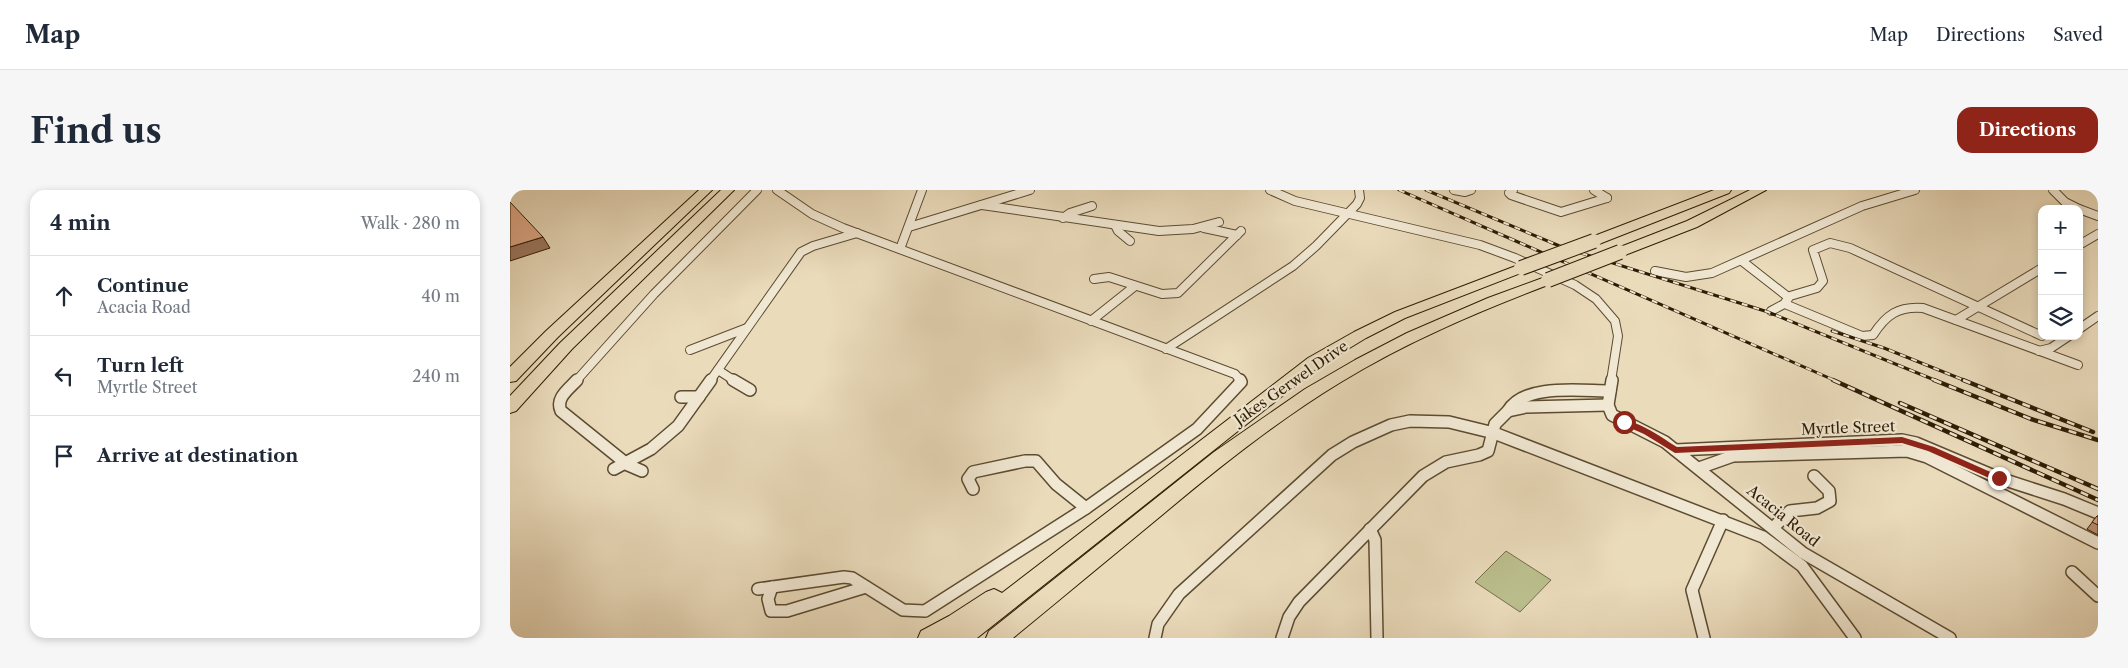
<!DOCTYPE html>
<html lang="en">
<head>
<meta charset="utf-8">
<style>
	:root { --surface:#fff; --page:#f6f6f7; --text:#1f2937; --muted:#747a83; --line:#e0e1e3; --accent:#8f2418 }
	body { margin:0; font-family:"Libre Caslon Text",serif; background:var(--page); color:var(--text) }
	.controls { position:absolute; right:15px; top:15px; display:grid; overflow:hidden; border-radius:10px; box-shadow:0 2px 8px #0003 }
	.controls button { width:45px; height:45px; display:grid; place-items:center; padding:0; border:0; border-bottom:1px solid var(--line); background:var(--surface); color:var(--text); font:25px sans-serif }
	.stop { position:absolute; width:15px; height:15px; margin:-11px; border:4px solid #8f2418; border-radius:50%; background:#fff }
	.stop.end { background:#8f2418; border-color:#fff; box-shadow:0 1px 5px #0008 }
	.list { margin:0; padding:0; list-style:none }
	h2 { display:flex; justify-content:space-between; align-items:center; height:65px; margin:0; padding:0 20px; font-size:21px }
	h2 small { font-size:16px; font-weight:400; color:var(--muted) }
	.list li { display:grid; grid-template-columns:32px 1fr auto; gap:15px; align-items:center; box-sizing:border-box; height:80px; padding:0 20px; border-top:1px solid var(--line) }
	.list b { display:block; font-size:19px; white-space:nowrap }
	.list p { margin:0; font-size:16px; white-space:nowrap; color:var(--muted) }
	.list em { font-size:16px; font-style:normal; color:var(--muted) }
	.icon { flex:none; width:28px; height:28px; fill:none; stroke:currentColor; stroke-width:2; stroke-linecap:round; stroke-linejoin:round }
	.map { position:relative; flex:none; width:1588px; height:448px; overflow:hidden; border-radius:15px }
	header { display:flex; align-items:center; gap:30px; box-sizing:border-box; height:70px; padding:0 25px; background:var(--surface); border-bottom:1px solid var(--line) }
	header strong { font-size:24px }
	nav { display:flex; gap:28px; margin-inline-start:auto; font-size:18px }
	.intro { display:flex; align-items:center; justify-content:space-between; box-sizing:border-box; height:120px; padding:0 30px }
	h1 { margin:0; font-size:35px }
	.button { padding:12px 22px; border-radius:15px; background:var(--accent); color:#fff; font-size:18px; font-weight:700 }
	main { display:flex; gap:30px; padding:0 30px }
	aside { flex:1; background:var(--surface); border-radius:15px; box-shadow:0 2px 8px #0003 }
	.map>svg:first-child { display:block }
	.green { fill:#bbbf8d; stroke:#746e48 }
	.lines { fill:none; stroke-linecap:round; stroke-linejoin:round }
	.street-far1-casing { stroke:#5c4c31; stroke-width:10 }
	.street-casing { stroke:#5c4c31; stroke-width:14 }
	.highway-casing { stroke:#2d1c03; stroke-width:2 }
	.street-far1 { stroke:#f1e8d3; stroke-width:8 }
	.street { stroke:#f1e8d3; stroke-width:11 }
	.highway { fill:#eadbbb; fill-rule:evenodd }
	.rail-far1-casing { stroke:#2d1c03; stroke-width:3 }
	.rail-casing { stroke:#2d1c03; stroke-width:4.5 }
	.rail-far1 { stroke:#f1e8d3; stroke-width:2; stroke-dasharray:6; stroke-linecap:butt }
	.rail { stroke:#f1e8d3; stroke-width:2.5; stroke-dasharray:8; stroke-linecap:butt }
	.highway-bridge-casing { stroke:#2d1c03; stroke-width:16; stroke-linecap:butt }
	.highway-bridge { stroke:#eadbbb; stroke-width:14 }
	.wall { fill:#be9074; stroke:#2d1c03 }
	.shaded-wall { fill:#9b765e; stroke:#2d1c03 }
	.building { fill:#dda887; stroke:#2d1c03 }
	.route { fill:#8f2418 }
	.labels { text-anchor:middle; stroke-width:4.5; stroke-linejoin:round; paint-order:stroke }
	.street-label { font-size:15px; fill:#2d1c03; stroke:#f1e8d3 }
</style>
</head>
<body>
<header>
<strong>Map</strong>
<nav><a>Map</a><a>Directions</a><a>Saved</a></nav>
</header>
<div class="intro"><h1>Find us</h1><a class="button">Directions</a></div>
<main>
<aside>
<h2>4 min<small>Walk · 280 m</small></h2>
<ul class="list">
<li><svg class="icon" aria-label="ahead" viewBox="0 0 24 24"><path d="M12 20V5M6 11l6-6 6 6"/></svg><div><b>Continue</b><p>Acacia Road</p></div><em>40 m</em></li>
<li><svg class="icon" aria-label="left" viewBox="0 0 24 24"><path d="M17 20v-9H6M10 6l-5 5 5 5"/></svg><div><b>Turn left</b><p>Myrtle Street</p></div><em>240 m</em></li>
<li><svg class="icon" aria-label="arrive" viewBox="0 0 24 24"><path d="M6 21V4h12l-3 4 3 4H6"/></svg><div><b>Arrive at destination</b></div></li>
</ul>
</aside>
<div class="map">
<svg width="1588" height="448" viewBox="0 0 1588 448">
	<rect width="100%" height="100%" fill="#eadbbb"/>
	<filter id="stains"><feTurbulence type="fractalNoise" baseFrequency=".004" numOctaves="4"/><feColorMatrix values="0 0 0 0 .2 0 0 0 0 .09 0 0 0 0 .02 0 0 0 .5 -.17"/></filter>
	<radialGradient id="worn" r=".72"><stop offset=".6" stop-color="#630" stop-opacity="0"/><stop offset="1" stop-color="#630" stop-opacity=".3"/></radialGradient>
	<polygon class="green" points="996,361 1041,390 1010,422 965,392"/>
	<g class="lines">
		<defs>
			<g id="street-far1">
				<polyline points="267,0 302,24 333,38 725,184 731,191"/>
				<polyline points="760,0 785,11 970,55 1005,68 1065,95 1086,109 1105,131 1108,146 1101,191"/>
				<polyline points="944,0 955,2 961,0"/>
				<polyline points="1003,0 999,3 1001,5 1051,22 1097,8"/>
				<polyline points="1084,0 1097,8"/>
				<polyline points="1543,0 1555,12 1569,19"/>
				<polyline points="472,15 649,41 683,39 709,32"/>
				<polyline points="1569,19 1588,26"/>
				<polyline points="553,28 560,23 582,16"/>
				<polyline points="605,35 608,41 620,51"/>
				<polyline points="399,37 520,0"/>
				<polyline points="694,38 727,45"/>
				<polyline points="1569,55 1588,44"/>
				<polyline points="390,59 412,0"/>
				<polyline points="1232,71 1278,107"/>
				<polyline points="1145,81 1176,87 1202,83 1352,16 1405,0"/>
				<polyline points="584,89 599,87 652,104 668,103 731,41"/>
				<path d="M 1275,114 L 1352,146 L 1363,145 C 1376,125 1388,116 1413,118 L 1568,175"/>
				<polyline points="1261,121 1274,114 1280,106 1307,98 1313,91 1303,60 1320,53 1340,58 1532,146"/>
				<polyline points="1446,130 1532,78"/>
				<polyline points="581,131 625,96"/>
				<polyline points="1569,139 1588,126"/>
				<polyline points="656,159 783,76 806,56 847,14 850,8 849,0"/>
				<polyline points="180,160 237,138"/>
				<polyline points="1529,161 1541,158 1559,146"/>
				<polyline points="208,180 225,191"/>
				<polyline points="66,191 144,104 247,0"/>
				<polyline points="200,191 291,62 303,56 347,43"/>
			</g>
			<g id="street">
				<path d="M 67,190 C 59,199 45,208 51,221 L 118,275 L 132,281"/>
				<polyline points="223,190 240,200"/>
				<polyline points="1102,190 1098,215 1102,225 1155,252 1293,363 1440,448"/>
				<polyline points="171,207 189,207"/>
				<path d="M 998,221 C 1014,193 1071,201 1100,201"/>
				<polyline points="1165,260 1392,250 1406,253 1489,288 1554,309 1588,323"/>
				<polyline points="1189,278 1223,266 1397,261 1417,267 1588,353"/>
				<polyline points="104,279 141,259 168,236 201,190"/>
				<polyline points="463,299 458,289 463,282 515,271 526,271 546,294 576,318"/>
				<polyline points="1263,338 1280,321 1307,318 1320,311 1319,301 1304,286"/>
				<polyline points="860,339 865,350 867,448"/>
				<polyline points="1562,382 1588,406"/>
				<polyline points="262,397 258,409 261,421 277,421 356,397"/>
				<polyline points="248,399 334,387 342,388 393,420 415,421 576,318 687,239 731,192 730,190"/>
				<polyline points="645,448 648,434 669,404 822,265 843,252 881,235 900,231 939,232 984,243 1253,347 1292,376 1345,448"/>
				<polyline points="772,448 779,427 789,412 913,286 936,272 969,265 978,261 985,234 998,221 1016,217 1098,215"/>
				<polyline points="1194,448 1182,400 1213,330"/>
			</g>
			<g id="highway">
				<polygon points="189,0 202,0 48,147 6,191 0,192 0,177 36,141"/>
				<polygon points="211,0 224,0 62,159 6,221 0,223 0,206 50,153"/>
				<polygon points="1204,0 1221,0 1219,3 1089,54 1079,54 1077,51 1079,48"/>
				<polygon points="1240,0 1256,0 1187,37 1115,65 1110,66 1103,62 1105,59 1177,31"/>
				<polygon points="1011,74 1016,75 1018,78 1016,81 895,128 856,148 810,176 467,448 408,448 411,441 439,426 476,402 484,399 492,403 798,168 844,142 885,122"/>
				<path d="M 1038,86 L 1043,87 L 1045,90 L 1043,93 C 970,121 898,151 831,192 C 767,231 709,277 652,325 C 602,366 553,407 503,448 L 476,448 L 479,441 L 704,262 L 795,199 L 845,170 L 897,143 L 978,108 Z"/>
			</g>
		</defs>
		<use href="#street-far1" class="street-far1-casing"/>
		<use href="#street" class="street-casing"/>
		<use href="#highway" class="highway-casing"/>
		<use href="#street-far1" class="street-far1"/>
		<use href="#street" class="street"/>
		<use href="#highway" class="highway"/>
		<defs>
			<g id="rail-far1">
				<polyline points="889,0 1326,191"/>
				<polyline points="916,0 1052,57 1258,122 1427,191"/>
				<polyline points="1322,141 1374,158 1456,191"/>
			</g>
			<g id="rail">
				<polyline points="1323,190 1588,310"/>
				<polyline points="1424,190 1521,229 1588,250"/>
				<polyline points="1453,190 1583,242"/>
				<polyline points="1390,213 1588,299"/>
			</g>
		</defs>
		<use href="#rail-far1" class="rail-far1-casing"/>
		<use href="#rail" class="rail-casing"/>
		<use href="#rail-far1" class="rail-far1"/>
		<use href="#rail" class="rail"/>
		<defs>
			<g id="highway-bridge">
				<polyline points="1011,78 1084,51"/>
				<polyline points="1038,90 1110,62"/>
			</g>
		</defs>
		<use href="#highway-bridge" class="highway-bridge-casing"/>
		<use href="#highway-bridge" class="highway-bridge"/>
	</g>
	<polygon class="wall" points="1587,326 1588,326 1588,345 1577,339"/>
	<polygon class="shaded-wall" points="33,47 40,58 0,71 0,57"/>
	<g class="building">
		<polygon points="0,12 33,47 0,57"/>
		<polygon points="1587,326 1588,326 1588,335 1582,332"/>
	</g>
	<path class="route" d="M 1111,230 C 1126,229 1154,249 1167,257 L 1392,247 L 1424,257 L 1494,288 L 1489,292 L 1486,291 L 1418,261 L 1392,253 L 1165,263 L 1134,244 L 1111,234 Z"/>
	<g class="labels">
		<g class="street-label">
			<text transform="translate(781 193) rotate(-35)" y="5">Jakes Gerwel Drive</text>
			<text transform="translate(1338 238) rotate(-2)" y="5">Myrtle Street</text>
			<text transform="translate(1273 326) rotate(39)" y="5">Acacia Road</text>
		</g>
	</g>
	<rect width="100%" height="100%" filter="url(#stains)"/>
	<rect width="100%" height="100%" fill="url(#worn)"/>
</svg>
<div class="controls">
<button>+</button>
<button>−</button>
<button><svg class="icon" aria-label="layers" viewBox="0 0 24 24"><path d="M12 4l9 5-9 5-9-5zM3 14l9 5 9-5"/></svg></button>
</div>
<div class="stop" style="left:1114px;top:232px"></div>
<div class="stop end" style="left:1489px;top:288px"></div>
</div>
</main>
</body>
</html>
